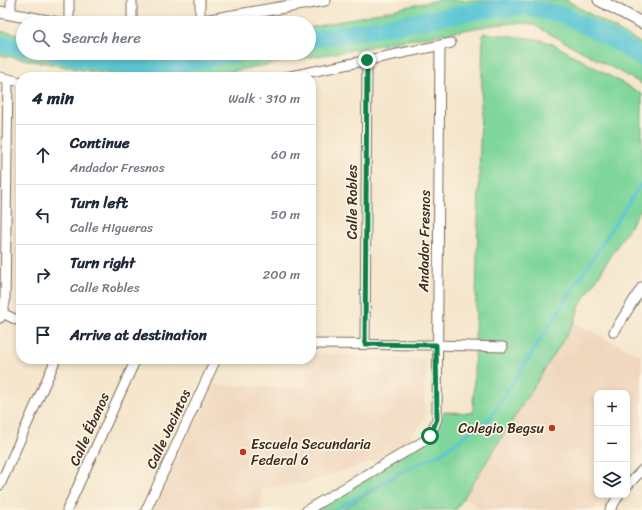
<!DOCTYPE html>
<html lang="en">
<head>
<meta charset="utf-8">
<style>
	:root { --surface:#fff; --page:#f2f2f3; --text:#1f2937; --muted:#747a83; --line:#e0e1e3 }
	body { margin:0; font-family:Sriracha,sans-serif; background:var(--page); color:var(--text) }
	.controls { position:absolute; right:12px; bottom:12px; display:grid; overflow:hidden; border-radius:8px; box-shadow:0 2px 6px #0003 }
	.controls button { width:36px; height:36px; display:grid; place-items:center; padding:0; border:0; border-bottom:1px solid var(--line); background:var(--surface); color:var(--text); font:20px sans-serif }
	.stop { position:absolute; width:12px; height:12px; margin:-9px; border:3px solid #0b8043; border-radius:50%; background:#fff }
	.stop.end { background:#0b8043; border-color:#fff; box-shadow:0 1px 4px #0008 }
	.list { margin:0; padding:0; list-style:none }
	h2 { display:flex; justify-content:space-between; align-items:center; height:52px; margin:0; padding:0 16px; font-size:17px }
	h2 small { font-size:13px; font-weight:400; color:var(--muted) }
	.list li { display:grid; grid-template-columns:26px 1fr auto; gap:12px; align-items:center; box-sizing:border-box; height:60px; padding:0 16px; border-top:1px solid var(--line) }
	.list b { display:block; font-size:15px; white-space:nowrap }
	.list p { margin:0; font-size:13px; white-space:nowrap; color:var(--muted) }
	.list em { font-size:13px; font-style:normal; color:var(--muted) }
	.icon { flex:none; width:22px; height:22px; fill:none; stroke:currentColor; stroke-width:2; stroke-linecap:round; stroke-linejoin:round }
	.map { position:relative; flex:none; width:642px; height:510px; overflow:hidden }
	.search { position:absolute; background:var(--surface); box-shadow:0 2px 6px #0003; left:16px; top:16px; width:300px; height:44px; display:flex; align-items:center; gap:10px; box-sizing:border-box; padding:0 14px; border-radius:22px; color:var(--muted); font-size:15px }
	.panel { position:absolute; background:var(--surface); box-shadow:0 2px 6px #0003; left:16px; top:72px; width:300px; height:292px; border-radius:16px }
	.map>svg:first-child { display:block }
	.built { fill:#efd6bc }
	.green { fill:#7fd69b; stroke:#5d805c }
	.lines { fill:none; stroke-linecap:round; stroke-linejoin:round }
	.stream { stroke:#5ac6d3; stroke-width:3 }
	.river { stroke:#5ac6d3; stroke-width:17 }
	.minor-casing { stroke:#7c6c5b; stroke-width:11 }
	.tertiary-casing { stroke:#7c6c5b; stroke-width:13 }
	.minor { stroke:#fff; stroke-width:9 }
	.tertiary { stroke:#fff; stroke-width:11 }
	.route { stroke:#0b8043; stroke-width:5 }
	.poi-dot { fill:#c8321e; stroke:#fcf5e5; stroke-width:1.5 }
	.labels { text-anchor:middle; stroke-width:3.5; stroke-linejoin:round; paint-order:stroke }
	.street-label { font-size:14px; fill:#3b2a1e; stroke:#fcf5e5 }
	.poi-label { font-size:14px; fill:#3b2a1e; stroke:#fcf5e5; text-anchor:end }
</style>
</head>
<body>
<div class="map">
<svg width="642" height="510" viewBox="0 0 642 510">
	<rect width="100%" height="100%" fill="#fcf5e5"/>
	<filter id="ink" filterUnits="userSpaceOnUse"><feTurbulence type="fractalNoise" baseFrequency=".025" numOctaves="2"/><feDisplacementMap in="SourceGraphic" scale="8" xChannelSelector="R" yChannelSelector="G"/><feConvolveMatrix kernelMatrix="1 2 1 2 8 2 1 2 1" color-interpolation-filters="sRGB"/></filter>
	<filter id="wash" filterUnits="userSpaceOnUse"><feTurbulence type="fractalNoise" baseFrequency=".012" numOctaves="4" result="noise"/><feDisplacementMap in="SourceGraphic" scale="16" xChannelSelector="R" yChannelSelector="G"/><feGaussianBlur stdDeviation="0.9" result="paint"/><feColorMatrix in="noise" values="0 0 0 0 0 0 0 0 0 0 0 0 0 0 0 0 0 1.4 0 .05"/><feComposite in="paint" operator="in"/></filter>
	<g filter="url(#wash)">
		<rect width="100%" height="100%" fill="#f5e6cc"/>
		<g class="built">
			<polygon points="574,323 642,356 642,372 640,376 642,377 642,450 627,465 627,393 597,393 597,495 600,495 594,510 481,510 464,497"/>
			<polygon points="311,353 426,360 424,418 421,425 403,445 379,459 307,483 261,488 261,510 153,510 211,385 306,388 306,359 311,359"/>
		</g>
		<g class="green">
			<polygon points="438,0 566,0 642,44 642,84 532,24 516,23 493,25 199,77 123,77 0,55 0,31 23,35 23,53 136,53 171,56 190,53 309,53 309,28"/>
			<polygon points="483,33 537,39 553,44 642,94 642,207 579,307 574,323 456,510 341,510 405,471 404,469 335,510 307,510 430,436 444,412 473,413"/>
		</g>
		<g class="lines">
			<polyline class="stream" points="336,510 403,471 440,454 490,418 642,182"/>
			<g class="river">
				<polyline points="309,40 489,9 524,7 563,15 613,40 642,58"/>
				<polyline points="0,44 23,48"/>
				<polyline points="51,53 132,67 158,68 240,53"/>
			</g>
		</g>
	</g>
	<g filter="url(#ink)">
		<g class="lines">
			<defs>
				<g id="minor">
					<polyline points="132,0 132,23"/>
					<polyline points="200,0 200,21"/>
					<polyline points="11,14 11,0"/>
					<polyline points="69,23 69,0"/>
					<polyline points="0,77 21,82"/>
					<polyline points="286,77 451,43"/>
					<polyline points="0,312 21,322"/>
					<polyline points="0,318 5,303 8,79"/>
					<polyline points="614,332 642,287"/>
					<polyline points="311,344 436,345 503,347"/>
					<polyline points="365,344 367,60"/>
					<polyline points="0,485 56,359"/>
					<polyline points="627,486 642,470"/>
					<polyline points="67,510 136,359"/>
					<polyline points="146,510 216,359"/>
					<polyline points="307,510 424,441 430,436 437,419 440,45"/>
					<polyline points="610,510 619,495"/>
				</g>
				<g id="tertiary">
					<polyline points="599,0 642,23"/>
					<polyline points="0,12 58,23"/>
					<polyline points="192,23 325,0"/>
				</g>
			</defs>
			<use href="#minor" class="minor-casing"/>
			<use href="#tertiary" class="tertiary-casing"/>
			<use href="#minor" class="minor"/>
			<use href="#tertiary" class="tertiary"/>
		</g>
	</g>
	<g class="lines" filter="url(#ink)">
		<polyline class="route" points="367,60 365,344 436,345 437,419 430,436"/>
	</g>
	<g class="poi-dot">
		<circle cx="552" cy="428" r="4"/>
		<circle cx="243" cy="452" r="4"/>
	</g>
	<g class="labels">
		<g class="street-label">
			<text transform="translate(352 202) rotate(-90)" y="5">Calle Robles</text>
			<text transform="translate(424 241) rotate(-89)" y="5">Andador Fresnos</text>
			<text transform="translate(89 429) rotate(-66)" y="5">Calle Ébanos</text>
			<text transform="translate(168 429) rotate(-65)" y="5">Calle Jacintos</text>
		</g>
		<g class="poi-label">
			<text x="544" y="433">Colegio Begsu</text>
			<text x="251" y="449" text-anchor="start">Escuela Secundaria<tspan x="251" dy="16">Federal 6</tspan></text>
		</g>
	</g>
</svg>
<div class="controls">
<button>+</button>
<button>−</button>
<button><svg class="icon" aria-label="layers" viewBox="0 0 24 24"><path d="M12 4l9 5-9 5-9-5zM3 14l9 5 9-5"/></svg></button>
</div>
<div class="stop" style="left:430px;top:436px"></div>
<div class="stop end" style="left:367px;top:60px"></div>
<div class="search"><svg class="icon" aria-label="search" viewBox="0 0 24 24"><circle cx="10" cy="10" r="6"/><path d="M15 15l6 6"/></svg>Search here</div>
<section class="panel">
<h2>4 min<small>Walk · 310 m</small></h2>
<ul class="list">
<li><svg class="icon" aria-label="ahead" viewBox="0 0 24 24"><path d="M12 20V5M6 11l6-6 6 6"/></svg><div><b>Continue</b><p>Andador Fresnos</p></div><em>60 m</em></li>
<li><svg class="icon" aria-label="left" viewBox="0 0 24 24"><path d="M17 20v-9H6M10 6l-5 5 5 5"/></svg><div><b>Turn left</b><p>Calle Higueras</p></div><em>50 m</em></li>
<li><svg class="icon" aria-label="right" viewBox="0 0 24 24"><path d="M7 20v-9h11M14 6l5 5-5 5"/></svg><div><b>Turn right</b><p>Calle Robles</p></div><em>200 m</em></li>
<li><svg class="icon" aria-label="arrive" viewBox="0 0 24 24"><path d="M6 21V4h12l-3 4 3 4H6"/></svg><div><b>Arrive at destination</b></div></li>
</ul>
</section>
</div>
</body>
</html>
